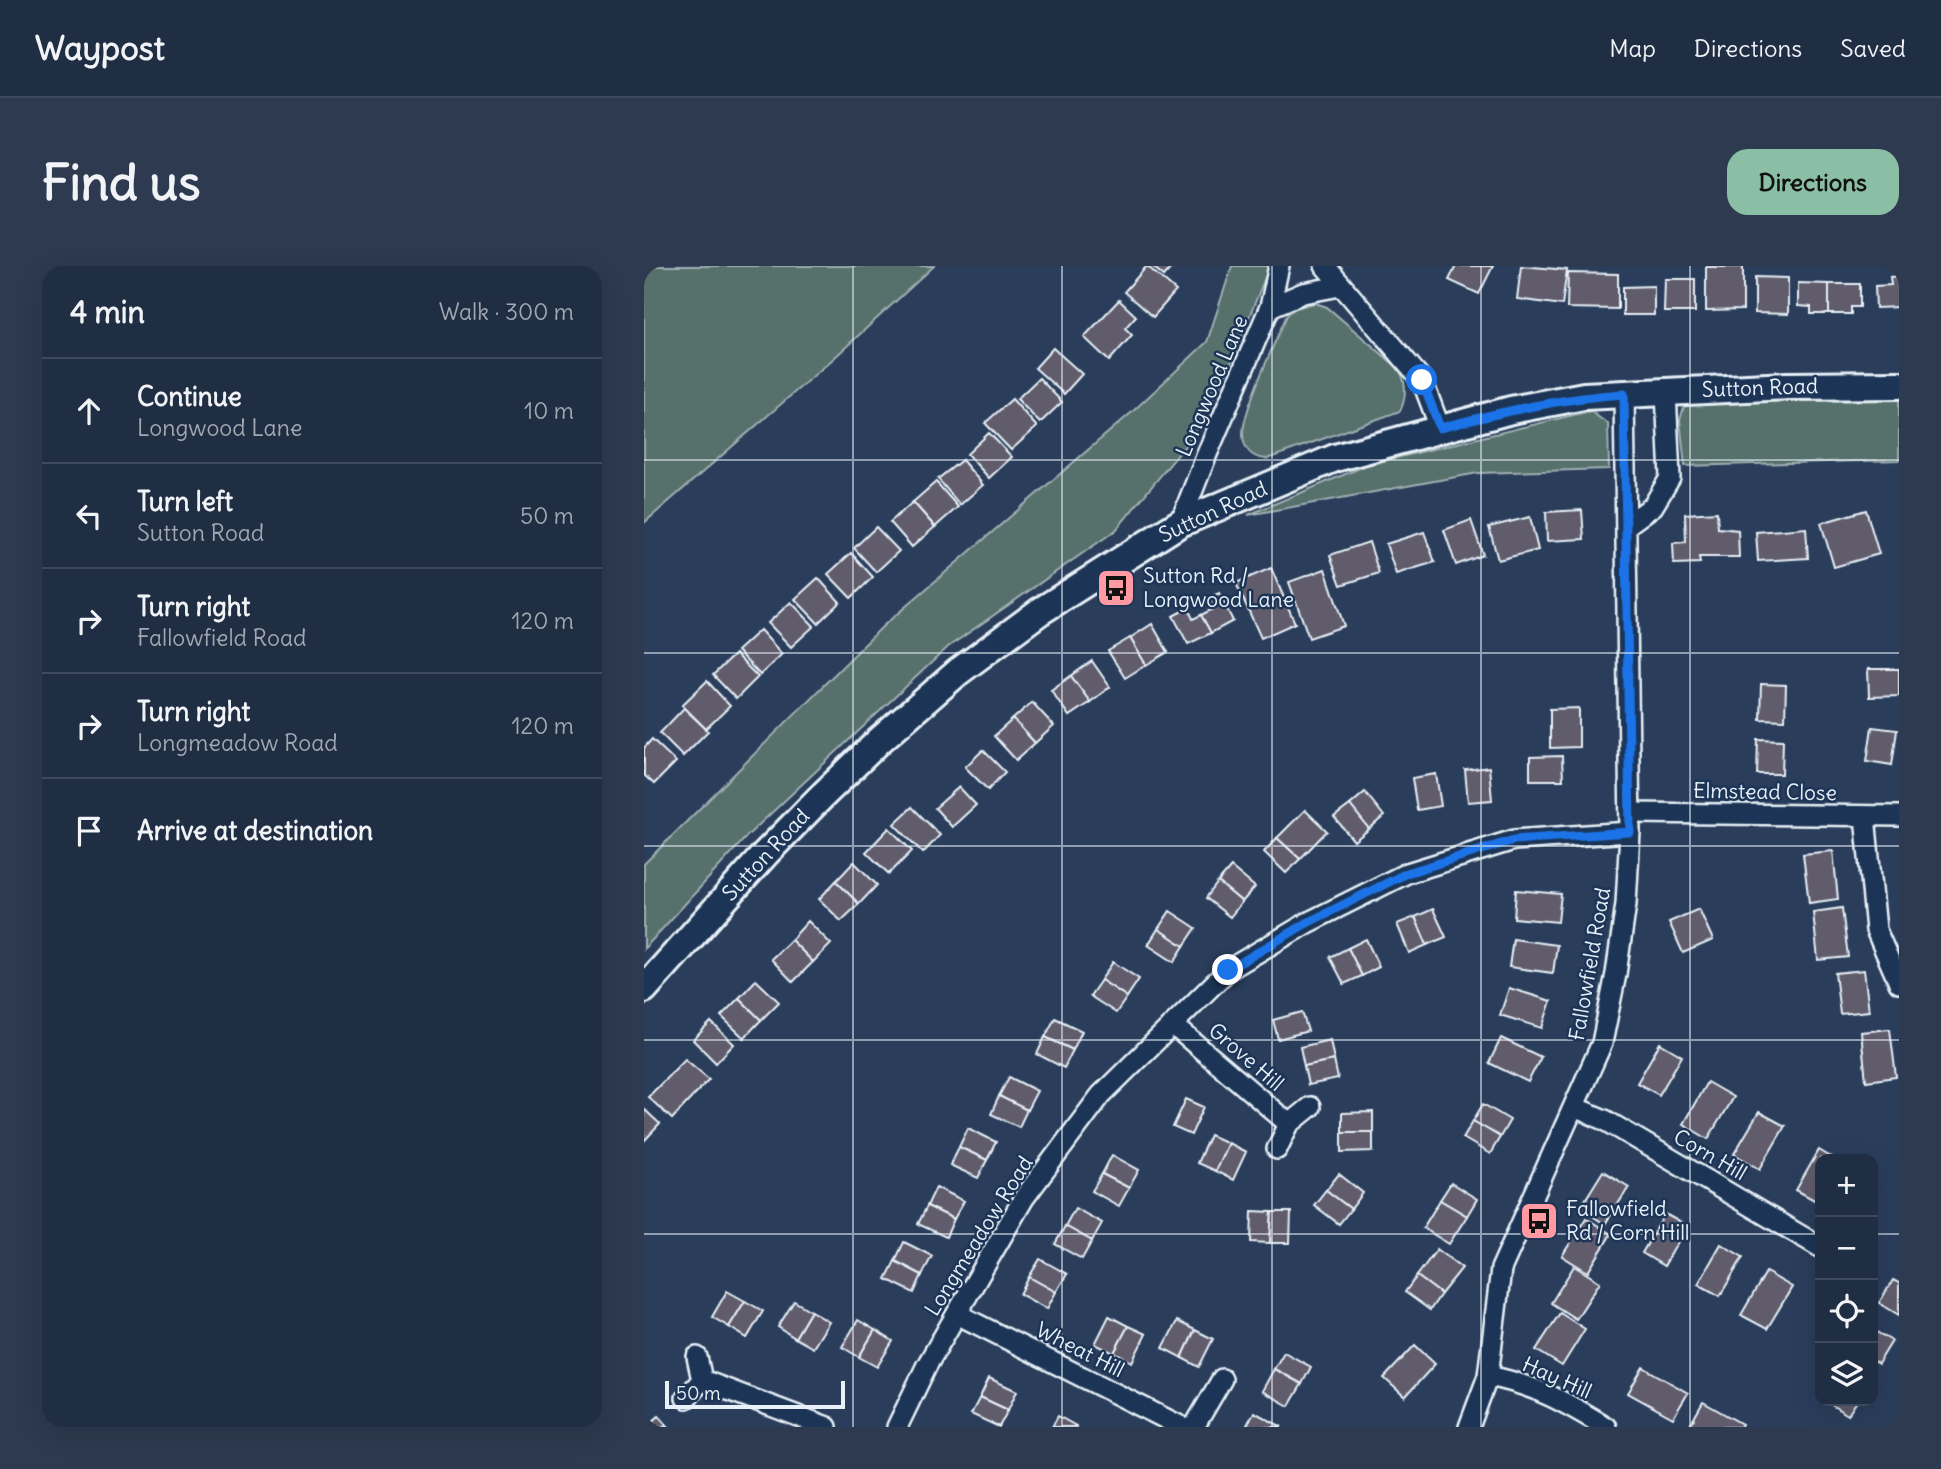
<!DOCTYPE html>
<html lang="en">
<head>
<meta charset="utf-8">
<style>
	:root { --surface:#202e44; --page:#2d3a4f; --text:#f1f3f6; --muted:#a2a8b2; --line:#3d4a5d; --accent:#8abfa5 }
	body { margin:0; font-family:Delius,sans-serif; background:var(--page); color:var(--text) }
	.controls { position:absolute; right:21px; bottom:21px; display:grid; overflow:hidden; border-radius:14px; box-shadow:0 7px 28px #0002 }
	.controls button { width:63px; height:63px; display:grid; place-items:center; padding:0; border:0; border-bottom:2px solid var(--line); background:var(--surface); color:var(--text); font:35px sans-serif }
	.scale { position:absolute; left:21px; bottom:18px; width:180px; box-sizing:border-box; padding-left:7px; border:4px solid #e8f1f8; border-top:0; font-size:19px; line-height:24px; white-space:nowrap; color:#e8f1f8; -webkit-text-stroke:5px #1d3557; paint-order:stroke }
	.stop { position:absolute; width:21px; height:21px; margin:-16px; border:5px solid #1a73e8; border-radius:50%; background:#fff }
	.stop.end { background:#1a73e8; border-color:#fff; box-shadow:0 2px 7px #0008 }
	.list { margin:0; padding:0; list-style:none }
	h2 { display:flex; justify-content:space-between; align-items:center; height:91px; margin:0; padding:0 28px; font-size:30px }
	h2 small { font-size:23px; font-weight:400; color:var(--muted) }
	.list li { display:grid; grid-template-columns:46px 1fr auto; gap:21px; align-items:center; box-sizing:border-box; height:105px; padding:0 28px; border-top:2px solid var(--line) }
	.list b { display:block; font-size:26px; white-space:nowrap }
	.list p { margin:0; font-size:23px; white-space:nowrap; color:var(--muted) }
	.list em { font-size:23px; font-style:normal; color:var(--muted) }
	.icon { flex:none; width:38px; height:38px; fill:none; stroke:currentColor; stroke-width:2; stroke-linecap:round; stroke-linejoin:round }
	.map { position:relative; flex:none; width:1255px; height:1161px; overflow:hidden; border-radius:21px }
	header { display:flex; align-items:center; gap:42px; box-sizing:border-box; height:98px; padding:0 35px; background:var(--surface); border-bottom:2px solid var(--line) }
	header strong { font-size:33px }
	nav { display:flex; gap:38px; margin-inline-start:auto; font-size:24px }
	.intro { display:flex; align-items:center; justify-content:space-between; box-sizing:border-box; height:168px; padding:0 42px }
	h1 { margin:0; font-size:49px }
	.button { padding:18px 32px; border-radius:21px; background:var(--accent); color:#111; font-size:24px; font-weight:700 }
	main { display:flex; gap:42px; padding:0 42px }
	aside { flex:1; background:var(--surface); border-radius:21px; box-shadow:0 7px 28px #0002 }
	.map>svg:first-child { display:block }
	.green { fill:#57706c; stroke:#a0b0b2; stroke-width:2 }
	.building { fill:#605c6c; stroke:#e8f1f8; stroke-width:2 }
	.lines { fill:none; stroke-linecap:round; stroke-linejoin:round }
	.minor-casing { stroke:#e8f1f8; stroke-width:24 }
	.secondary-casing { stroke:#e8f1f8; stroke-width:32 }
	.minor { stroke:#1d3557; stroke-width:19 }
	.secondary { stroke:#1d3557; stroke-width:26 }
	.route { stroke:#1a73e8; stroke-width:9 }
	.grid { fill:none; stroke:#e8f1f8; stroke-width:2; stroke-opacity:0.55 }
	.labels { text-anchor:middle; stroke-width:5; stroke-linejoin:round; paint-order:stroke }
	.street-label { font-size:21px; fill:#e8f1f8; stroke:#1d3557 }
	.poi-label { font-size:21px; fill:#e8f1f8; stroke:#1d3557; text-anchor:start }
</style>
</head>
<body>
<header>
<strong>Waypost</strong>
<nav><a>Map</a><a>Directions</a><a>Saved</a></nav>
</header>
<div class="intro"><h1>Find us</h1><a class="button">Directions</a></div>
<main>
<aside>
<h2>4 min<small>Walk · 300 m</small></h2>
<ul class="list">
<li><svg class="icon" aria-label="ahead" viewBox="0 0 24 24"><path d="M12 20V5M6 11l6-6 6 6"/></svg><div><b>Continue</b><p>Longwood Lane</p></div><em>10 m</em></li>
<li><svg class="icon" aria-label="left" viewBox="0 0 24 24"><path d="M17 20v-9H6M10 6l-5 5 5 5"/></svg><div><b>Turn left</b><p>Sutton Road</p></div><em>50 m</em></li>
<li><svg class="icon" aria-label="right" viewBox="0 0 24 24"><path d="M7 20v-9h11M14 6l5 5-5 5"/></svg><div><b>Turn right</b><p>Fallowfield Road</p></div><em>120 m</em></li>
<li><svg class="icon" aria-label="right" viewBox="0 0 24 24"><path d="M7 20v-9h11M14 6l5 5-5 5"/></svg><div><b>Turn right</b><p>Longmeadow Road</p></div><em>120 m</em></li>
<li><svg class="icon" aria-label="arrive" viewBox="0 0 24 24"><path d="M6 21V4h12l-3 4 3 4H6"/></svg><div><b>Arrive at destination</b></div></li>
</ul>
</aside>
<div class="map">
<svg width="1255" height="1161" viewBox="0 0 1255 1161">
	<rect width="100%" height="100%" fill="#2a3d5b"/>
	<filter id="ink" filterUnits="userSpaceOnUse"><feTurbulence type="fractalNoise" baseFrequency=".0143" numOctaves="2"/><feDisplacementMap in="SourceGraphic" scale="14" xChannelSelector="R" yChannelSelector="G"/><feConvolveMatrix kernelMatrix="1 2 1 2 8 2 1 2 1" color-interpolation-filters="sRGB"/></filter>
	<g filter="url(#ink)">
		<g class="green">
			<polygon points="0,0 290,0 190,92 0,257"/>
			<polygon points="588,0 624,0 622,9 586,99 549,170 472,264 304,381 104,569 0,683 0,598 239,360 487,147 563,76"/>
			<path d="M 671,37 L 683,41 L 753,101 C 763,114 763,131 756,145 L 623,193 C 608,192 600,185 599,169 C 598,146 632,74 643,49 L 651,42 Z"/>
			<polygon points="1255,131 1255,194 1041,200 1036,154 1041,137 1114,133"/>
			<polygon points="946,145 964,158 965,203 834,207 604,249 723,199"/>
		</g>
		<g class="building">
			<polygon points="503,0 532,25 509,51 480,26"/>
			<polygon points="508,0 529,0 520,10"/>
			<polygon points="812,0 849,0 835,28 805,14"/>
			<polygon points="877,0 923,4 918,39 873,33"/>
			<polygon points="1062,1 1099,1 1099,44 1062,45"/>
			<polygon points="924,7 974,8 974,43 923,42"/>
			<polygon points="1255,10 1255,41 1232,42 1231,20 1247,19 1246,11"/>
			<polygon points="1111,11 1144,12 1144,48 1111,47"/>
			<polygon points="1021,13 1051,13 1051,46 1020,46"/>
			<polygon points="1154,17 1185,18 1185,48 1167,48 1167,41 1154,40"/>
			<polygon points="1185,18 1216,18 1216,41 1207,41 1207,48 1185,48"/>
			<polygon points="1010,20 1010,49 979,49 979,21"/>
			<polygon points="475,34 492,50 481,62 488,69 465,95 440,71"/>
			<polygon points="409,82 438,108 420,128 391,102"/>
			<polygon points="395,112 418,136 396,157 373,133"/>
			<polygon points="368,133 393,161 367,184 341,157"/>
			<polygon points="345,167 368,191 345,212 323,188"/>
			<polygon points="318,194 339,219 316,239 294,213"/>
			<polygon points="292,216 314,241 291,261 269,236"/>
			<polygon points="269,236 291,261 268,281 246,256"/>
			<polygon points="938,244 940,273 903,275 902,246"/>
			<polygon points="1222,244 1235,288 1190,301 1177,257"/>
			<polygon points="1073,246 1074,262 1094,264 1095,291 1055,291 1056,297 1030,298 1029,277 1042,276 1041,248"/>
			<polygon points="886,251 894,284 854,294 845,261"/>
			<polygon points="827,254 839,289 812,299 800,264"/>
			<polygon points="232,261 255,285 232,306 210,282"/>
			<polygon points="1162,262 1164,292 1114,295 1112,266"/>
			<polygon points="780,266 791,296 752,308 742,278"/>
			<polygon points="725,276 735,307 697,319 686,289"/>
			<polygon points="207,287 229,311 207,332 184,308"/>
			<polygon points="627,302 651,357 617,372 592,317"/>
			<polygon points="681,303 700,360 665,372 645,316"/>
			<polygon points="174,312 196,336 174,357 151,333"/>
			<polygon points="575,327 589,355 567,367 557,349 569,343 564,332"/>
			<polygon points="147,336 170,360 147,381 124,357"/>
			<polygon points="544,342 549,353 557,349 567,367 544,378 529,350"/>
			<polygon points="508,358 524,386 502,399 486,372"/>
			<polygon points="116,364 138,388 116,409 93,385"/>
			<polygon points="486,372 502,399 481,412 464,385"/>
			<polygon points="91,388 114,411 92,433 69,409"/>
			<polygon points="448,395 466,421 446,436 427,410"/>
			<polygon points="1224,403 1255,403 1255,430 1225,431"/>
			<polygon points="427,410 446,436 425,450 407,424"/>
			<polygon points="63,415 86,440 62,463 38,439"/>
			<polygon points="1117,418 1142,419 1141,454 1116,453"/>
			<polygon points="388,436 410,460 391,477 369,453"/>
			<polygon points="40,442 64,465 39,490 16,467"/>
			<polygon points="935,442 935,481 906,482 906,443"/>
			<polygon points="369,453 391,477 372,494 350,470"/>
			<polygon points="1228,461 1253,464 1248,499 1223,495"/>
			<polygon points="8,473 32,496 10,518 0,509 0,482"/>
			<polygon points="1114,473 1139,474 1138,508 1113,508"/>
			<polygon points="339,484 361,506 344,524 321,501"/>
			<polygon points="918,490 919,514 886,514 886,491"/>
			<polygon points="845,501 848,534 824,536 821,504"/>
			<polygon points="792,508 797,540 773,544 768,512"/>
			<polygon points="315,521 332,539 308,561 291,542"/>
			<polygon points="721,526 740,550 725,563 706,539"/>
			<polygon points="706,539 725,563 710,575 690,551"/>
			<polygon points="268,541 296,569 279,587 250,558"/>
			<polygon points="661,544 683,565 656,593 633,572"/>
			<polygon points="245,562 268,585 245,608 222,586"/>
			<polygon points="633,572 656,593 642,607 620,586"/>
			<polygon points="1189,585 1194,633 1165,637 1159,588"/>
			<polygon points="210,596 233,619 215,638 192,615"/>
			<polygon points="587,601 611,621 598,636 574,616"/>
			<polygon points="192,615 215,638 197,655 175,633"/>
			<polygon points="574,616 598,636 586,651 562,632"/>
			<polygon points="872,624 917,628 914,656 870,652"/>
			<polygon points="1198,642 1204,691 1174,694 1169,646"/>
			<polygon points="789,643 802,671 783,679 771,651"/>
			<polygon points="1055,643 1069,674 1039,687 1025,656"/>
			<polygon points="526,645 552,662 540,680 514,663"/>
			<polygon points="771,651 783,679 765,687 753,658"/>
			<polygon points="164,655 187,678 169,696 147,674"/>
			<polygon points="514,663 540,680 530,696 504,679"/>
			<polygon points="722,673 735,701 718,710 704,682"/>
			<polygon points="869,673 913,679 909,707 865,701"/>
			<polygon points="147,674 169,696 149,716 127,693"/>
			<polygon points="704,682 718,710 700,718 686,691"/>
			<polygon points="469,696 495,713 483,731 457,714"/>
			<polygon points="1220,704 1225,745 1196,748 1191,707"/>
			<polygon points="112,714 135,736 117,754 95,732"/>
			<polygon points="457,714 483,731 472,747 446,730"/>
			<polygon points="865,722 907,735 898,762 856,749"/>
			<polygon points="95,732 117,754 100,772 77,750"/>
			<polygon points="658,746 664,765 634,773 629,754"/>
			<polygon points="411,752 438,765 429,784 401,771"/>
			<polygon points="67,756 90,778 72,797 49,774"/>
			<polygon points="1246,763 1252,811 1222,815 1217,766"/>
			<polygon points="401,771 429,784 420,802 393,788"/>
			<polygon points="857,772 897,791 884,816 845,797"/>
			<polygon points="686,774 690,794 660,800 656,781"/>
			<polygon points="1016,777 1038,790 1015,829 993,817"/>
			<polygon points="41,793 65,813 28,853 4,831"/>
			<polygon points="690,794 694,813 664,819 660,800"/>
			<polygon points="365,811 393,825 383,844 355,830"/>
			<polygon points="1063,816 1089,831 1064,873 1039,858"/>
			<polygon points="355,830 383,844 375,861 347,848"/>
			<polygon points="542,833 560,841 547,869 529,861"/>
			<polygon points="839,838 866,854 856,871 829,855"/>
			<polygon points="0,843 16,858 0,875"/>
			<polygon points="729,846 729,866 698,866 698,847"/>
			<polygon points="1115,846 1141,860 1116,903 1090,888"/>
			<polygon points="829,855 856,871 846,888 819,872"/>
			<polygon points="324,862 352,876 343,894 315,881"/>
			<polygon points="698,866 729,866 729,885 698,886"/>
			<polygon points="566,869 584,877 571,905 553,897"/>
			<polygon points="584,877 602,886 589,914 571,905"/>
			<polygon points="315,881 343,894 334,912 306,899"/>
			<polygon points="1175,884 1190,893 1176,893 1176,931 1174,936 1152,924"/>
			<polygon points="468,889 495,904 485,922 458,908"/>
			<polygon points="959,905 985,921 961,958 936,942"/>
			<polygon points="458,908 485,922 475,940 448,925"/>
			<polygon points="695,908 719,927 707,943 682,924"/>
			<polygon points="807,917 833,933 823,950 796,934"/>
			<polygon points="292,921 320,935 310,953 283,940"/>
			<polygon points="682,924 707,943 695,958 670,939"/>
			<polygon points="796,934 823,950 805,978 779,962"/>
			<polygon points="283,940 310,953 302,971 274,958"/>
			<polygon points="431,942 458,957 448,975 421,960"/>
			<polygon points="608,945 628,946 626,977 607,976"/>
			<polygon points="628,946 647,946 646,977 626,977"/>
			<polygon points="1021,948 1043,960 1020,1000 998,987"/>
			<polygon points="942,952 967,968 944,1006 918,990"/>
			<polygon points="421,960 448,975 438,993 411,978"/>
			<polygon points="260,976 288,990 278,1009 251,995"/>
			<polygon points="1077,978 1099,991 1076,1030 1054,1018"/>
			<polygon points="793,983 818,1002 797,1028 773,1010"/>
			<polygon points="396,993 423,1008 412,1026 385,1011"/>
			<polygon points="251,995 278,1009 270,1027 242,1013"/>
			<polygon points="930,1000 956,1016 932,1053 907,1037"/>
			<polygon points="1122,1006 1148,1021 1123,1063 1097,1049"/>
			<polygon points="773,1010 797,1028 786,1044 761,1026"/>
			<polygon points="385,1011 412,1026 403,1043 376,1028"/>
			<polygon points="1249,1014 1255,1017 1255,1049 1235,1037"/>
			<polygon points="83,1025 101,1035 85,1061 68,1051"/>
			<polygon points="101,1035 119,1045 103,1072 85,1061"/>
			<polygon points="150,1035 167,1045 151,1072 134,1061"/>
			<polygon points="167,1045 185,1056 169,1082 151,1072"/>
			<polygon points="916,1047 941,1063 918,1100 892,1084"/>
			<polygon points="465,1050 484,1060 470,1087 451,1078"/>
			<polygon points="214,1054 231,1064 215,1091 198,1081"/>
			<polygon points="533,1055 551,1064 538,1092 519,1082"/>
			<polygon points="484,1060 502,1068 488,1096 470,1087"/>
			<polygon points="231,1064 249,1075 233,1101 215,1091"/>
			<polygon points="551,1064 569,1073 555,1101 538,1092"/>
			<polygon points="1229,1064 1248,1075 1234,1098 1229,1095"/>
			<polygon points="771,1079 791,1098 761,1131 740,1112"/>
			<polygon points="640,1086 667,1101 658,1118 630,1103"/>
			<polygon points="999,1101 1044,1127 1029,1152 984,1127"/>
			<polygon points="630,1103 658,1118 645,1140 618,1125"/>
			<polygon points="345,1112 373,1125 364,1144 336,1131"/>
			<polygon points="336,1131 364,1144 355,1161 327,1148"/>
			<polygon points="1181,1135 1213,1135 1204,1149"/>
			<polygon points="1059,1136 1098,1158 1096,1161 1045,1161"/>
			<polygon points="610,1146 638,1161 602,1161"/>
			<polygon points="15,1150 25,1161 2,1161"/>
			<polygon points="414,1150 432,1160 432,1161 408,1161"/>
		</g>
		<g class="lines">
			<defs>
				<g id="minor">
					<polyline points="681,0 778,114 796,162"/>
					<polyline points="626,41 659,27 696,20"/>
					<polyline points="536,257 563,188 626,41 635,0"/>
					<polyline points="983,259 1009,240 1026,212 1022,126"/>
					<polyline points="986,547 1255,550"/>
					<polyline points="1221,550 1232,664 1255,717"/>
					<polyline points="529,759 645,858"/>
					<polyline points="930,841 961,854 1176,981"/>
					<polyline points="633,883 645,858 666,841"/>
					<polyline points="313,1048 538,1161"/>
					<path d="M 844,1110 C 891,1119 921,1136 962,1161"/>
					<polyline points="58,1114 183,1161"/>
					<polyline points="42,1132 58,1114 53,1091"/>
					<polyline points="253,1161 283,1099 380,932 457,829 584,704 663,657 763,607 870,574 986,566"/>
					<polyline points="550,1161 578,1113"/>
					<polyline points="825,1161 844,1110 857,1003 958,777 972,708 982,638 986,566 980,128"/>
				</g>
				<polyline id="secondary" points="0,723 122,587 177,531 236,474 314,406 395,346 536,257 691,192 867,144 940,130 1144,120 1255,119"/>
			</defs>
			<use href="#minor" class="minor-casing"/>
			<use href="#secondary" class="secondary-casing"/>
			<use href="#minor" class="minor"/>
			<use href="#secondary" class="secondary"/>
		</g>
	</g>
	<g class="lines" filter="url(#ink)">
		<path class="route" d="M 584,704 L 663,657 L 763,607 L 870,574 L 986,566 L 980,128 C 917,132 857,146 796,162 L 778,114"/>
	</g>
	<path class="grid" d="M 209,0 L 209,1161M 418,0 L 418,1161M 628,0 L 628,1161M 837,0 L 837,1161M 1046,0 L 1046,1161M 0,194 L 1255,194M 0,387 L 1255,387M 0,580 L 1255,580M 0,774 L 1255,774M 0,968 L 1176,968M 1229,968 L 1255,968"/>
	<defs>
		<symbol id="bus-square" viewBox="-11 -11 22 22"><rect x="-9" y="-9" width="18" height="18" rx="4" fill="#ff9aa2" stroke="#1d3557"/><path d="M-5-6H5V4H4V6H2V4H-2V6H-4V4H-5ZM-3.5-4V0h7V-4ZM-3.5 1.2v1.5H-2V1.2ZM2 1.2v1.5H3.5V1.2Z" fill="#111"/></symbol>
	</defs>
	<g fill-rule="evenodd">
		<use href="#bus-square" x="450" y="300" width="44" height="44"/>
		<use href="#bus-square" x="873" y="933" width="44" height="44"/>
	</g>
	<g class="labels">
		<g class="street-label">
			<text transform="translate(568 120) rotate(-67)" y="7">Longwood Lane</text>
			<text transform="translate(1116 122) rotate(-2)" y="7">Sutton Road</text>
			<text transform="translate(569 246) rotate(-25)" y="7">Sutton Road</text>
			<text transform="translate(1121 526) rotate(1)" y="7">Elmstead Close</text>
			<text transform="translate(122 589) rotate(-47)" y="7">Sutton Road</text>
			<text transform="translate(946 698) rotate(-80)" y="7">Fallowfield Road</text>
			<text transform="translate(602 791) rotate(41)" y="7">Grove Hill</text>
			<text transform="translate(1066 889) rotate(30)" y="7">Corn Hill</text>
			<text transform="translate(335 970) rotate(-58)" y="7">Longmeadow Road</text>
			<text transform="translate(436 1084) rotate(27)" y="7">Wheat Hill</text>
			<text transform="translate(913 1112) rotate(24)" y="7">Hay Hill</text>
		</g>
		<g class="poi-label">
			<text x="499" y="317">Sutton Rd /<tspan x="499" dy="24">Longwood Lane</tspan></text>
			<text x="922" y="950">Fallowfield<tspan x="922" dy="24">Rd / Corn Hill</tspan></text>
		</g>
	</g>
</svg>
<div class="controls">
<button>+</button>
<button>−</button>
<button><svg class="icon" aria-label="locate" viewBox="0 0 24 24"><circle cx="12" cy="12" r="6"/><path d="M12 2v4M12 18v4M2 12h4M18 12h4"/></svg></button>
<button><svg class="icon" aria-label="layers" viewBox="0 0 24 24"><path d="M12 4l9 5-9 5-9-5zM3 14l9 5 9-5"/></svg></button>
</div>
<div class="scale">50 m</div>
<div class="stop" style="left:778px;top:114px"></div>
<div class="stop end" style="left:584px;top:704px"></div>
</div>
</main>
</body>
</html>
